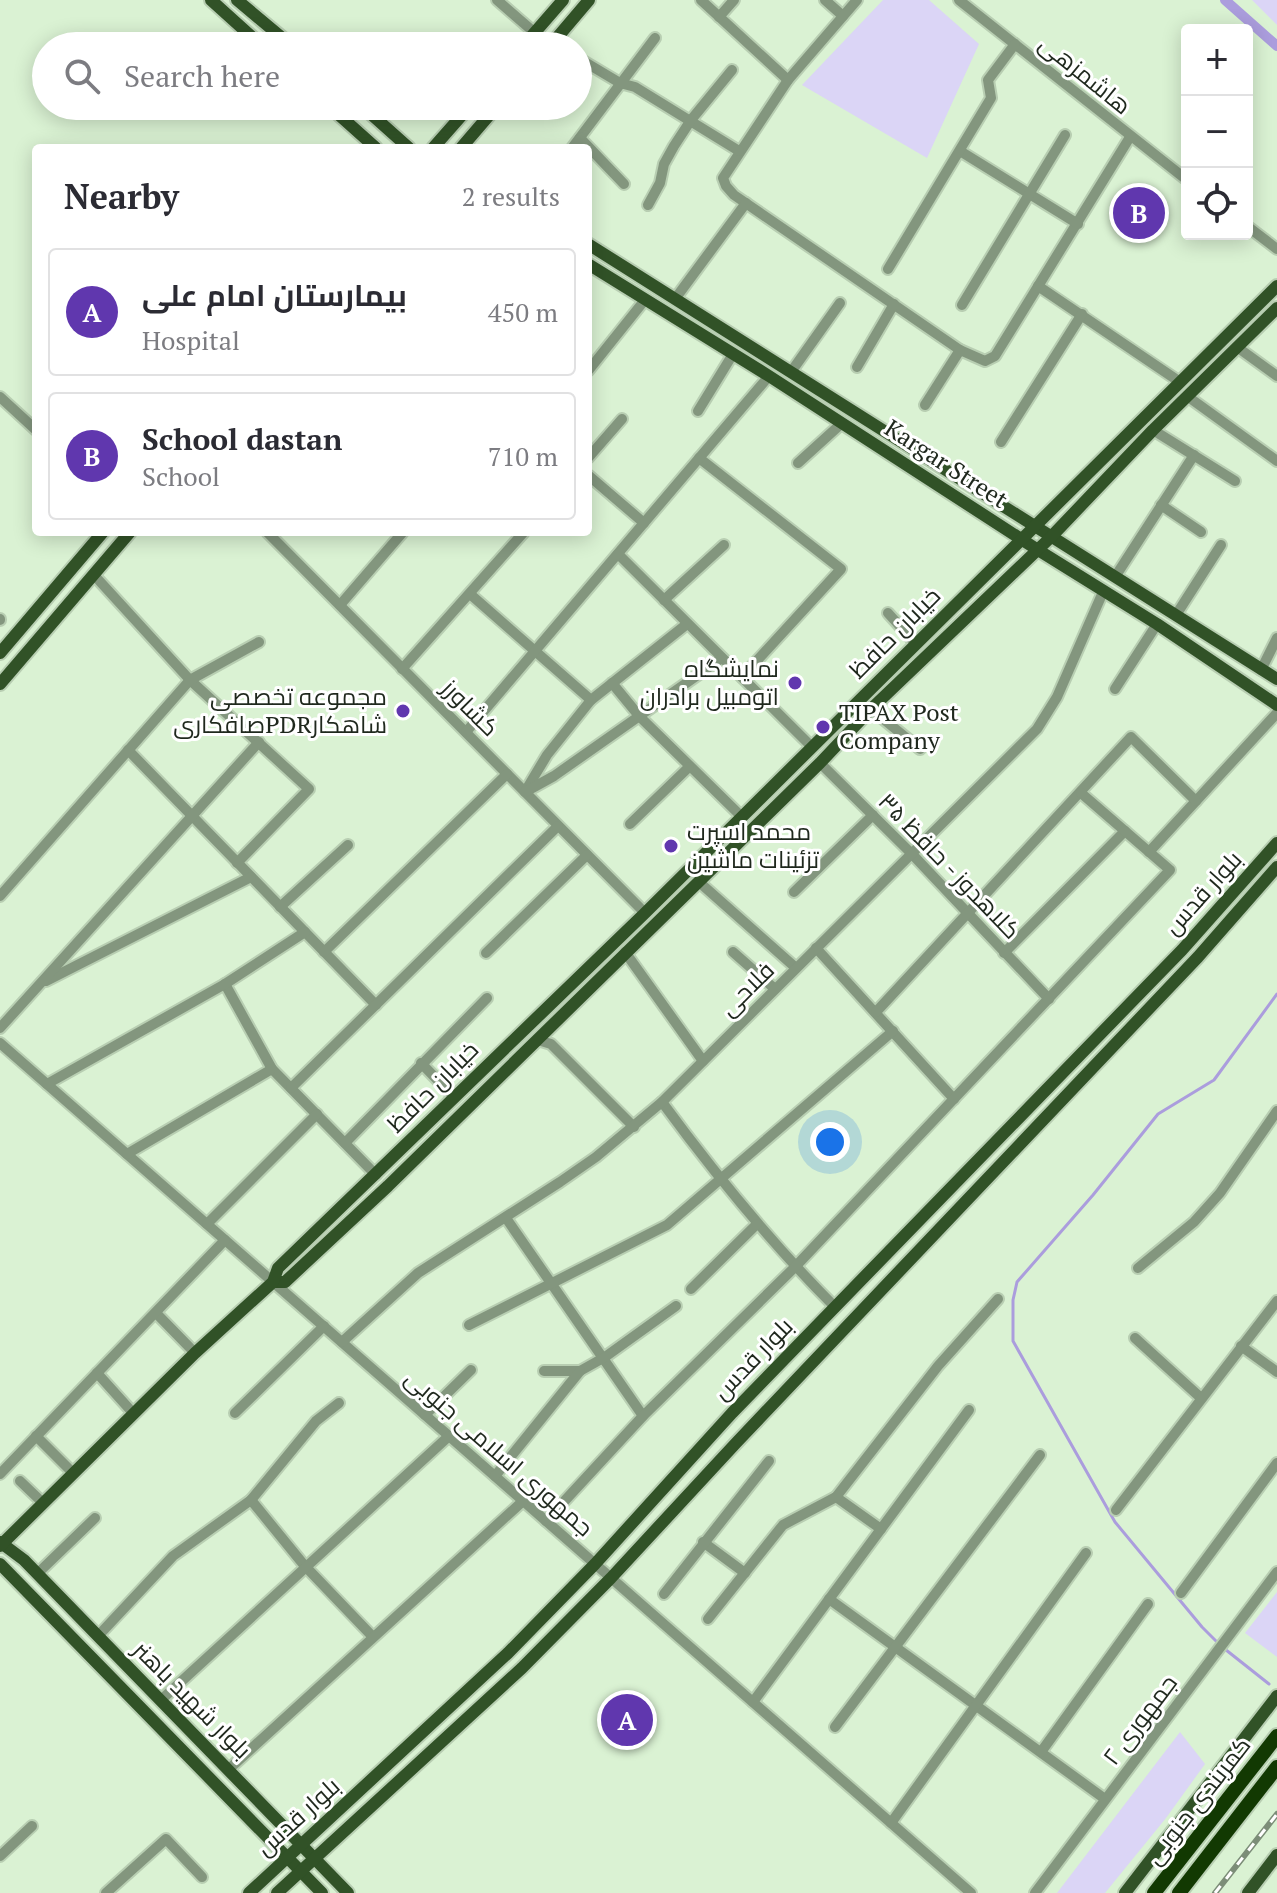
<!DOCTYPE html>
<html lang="en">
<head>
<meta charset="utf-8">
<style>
	:root { --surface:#fff; --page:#f2f2f3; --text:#2b2b33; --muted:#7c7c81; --line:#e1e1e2; --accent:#6037ae }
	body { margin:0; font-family:"PT Serif",Cairo,serif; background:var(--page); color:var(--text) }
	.controls { position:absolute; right:24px; top:24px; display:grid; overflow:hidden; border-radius:8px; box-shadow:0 4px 20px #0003 }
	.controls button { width:72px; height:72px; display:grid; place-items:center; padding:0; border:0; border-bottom:2px solid var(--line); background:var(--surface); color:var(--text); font:40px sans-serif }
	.you { position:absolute; left:830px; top:1142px; width:28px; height:28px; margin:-20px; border:6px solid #fff; border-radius:50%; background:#1a73e8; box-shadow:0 0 0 12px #1a73e833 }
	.badge { display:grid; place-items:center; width:52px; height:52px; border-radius:50%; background:var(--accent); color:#fff; font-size:26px; font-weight:700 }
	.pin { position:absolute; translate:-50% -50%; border:4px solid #fff; box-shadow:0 2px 8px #0006 }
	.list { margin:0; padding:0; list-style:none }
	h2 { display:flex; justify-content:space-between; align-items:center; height:104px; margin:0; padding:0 32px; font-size:34px }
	h2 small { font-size:26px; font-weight:400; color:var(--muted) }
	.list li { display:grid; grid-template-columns:52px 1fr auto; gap:24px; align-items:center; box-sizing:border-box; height:128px; margin:0 16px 16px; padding:0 16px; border:2px solid var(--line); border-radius:8px }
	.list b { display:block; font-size:30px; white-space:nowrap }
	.list p { margin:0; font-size:26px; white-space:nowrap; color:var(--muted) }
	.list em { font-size:26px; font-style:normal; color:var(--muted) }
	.icon { flex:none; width:44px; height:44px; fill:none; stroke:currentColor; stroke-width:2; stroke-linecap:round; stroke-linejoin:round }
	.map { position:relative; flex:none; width:1277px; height:1893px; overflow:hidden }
	.search { position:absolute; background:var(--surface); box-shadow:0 4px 20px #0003; left:32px; top:32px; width:560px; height:88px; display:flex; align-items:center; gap:20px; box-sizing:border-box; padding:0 28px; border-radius:44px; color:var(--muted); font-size:30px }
	.panel { position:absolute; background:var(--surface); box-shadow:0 4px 20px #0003; left:32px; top:144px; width:560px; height:392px; border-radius:8px }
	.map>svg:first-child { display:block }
	.green { fill:#dbd5f6 }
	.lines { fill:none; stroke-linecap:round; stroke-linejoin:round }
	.stream { stroke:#ab9ddd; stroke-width:3 }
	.canal { stroke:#ab9ddd; stroke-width:10 }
	.minor-casing { stroke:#b8ceb2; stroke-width:14 }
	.major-casing { stroke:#b8ceb2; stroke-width:16 }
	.highway-casing { stroke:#b8ceb2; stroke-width:18 }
	.minor { stroke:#83967e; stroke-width:10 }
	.major { stroke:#315227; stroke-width:12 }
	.highway { stroke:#123902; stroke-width:14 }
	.rail-casing { stroke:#7c8d78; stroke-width:6 }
	.rail { stroke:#fff; stroke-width:3; stroke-dasharray:9; stroke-linecap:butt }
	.poi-dot { fill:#6037ae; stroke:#fff; stroke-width:3 }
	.labels { text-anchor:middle; stroke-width:6; stroke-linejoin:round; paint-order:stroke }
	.street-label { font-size:24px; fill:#1f281d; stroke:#fff }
	.poi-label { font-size:24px; fill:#1f281d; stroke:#fff; text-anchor:end }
</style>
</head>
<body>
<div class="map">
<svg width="1277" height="1893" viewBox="0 0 1277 1893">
	<rect width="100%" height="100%" fill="#daf2d3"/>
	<g class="green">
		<polygon points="883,0 929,0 979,44 927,158 802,85"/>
		<polygon points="1252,0 1277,0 1277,25"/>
		<polygon points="1277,1592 1277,1657 1245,1633"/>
		<polygon points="1180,1732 1205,1764 1166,1818 1105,1893 1057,1893"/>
	</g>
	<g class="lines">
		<polyline class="stream" points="1269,1684 1221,1646 1202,1627 1115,1522 1013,1341 1013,1300 1017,1282 1093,1195 1158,1114 1214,1080 1277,994"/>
		<polyline class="canal" points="1225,0 1277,46"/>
		<defs>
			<g id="minor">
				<polyline points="497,0 535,33"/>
				<polyline points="701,0 788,80"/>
				<polyline points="825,0 843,16"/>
				<polyline points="857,0 788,80 723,178 726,186 734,195 960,350 985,361 995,356 1130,137"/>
				<polyline points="959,0 1187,180"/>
				<polyline points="719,17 734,0"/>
				<polyline points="578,58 620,83 635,87 739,151"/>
				<polyline points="580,138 624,184"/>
				<polyline points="572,148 655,38"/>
				<polyline points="960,151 1078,224"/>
				<polyline points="648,205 660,183 664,164 674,146 691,120 732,70"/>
				<polyline points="1247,226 1277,249"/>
				<polyline points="888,269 991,98 988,80 1015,44"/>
				<polyline points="1038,286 1180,382"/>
				<polyline points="675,299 746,203"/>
				<polyline points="962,305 1065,135"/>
				<polyline points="1237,347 1277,376"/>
				<polyline points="857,367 894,304"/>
				<polyline points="588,371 644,301"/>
				<polyline points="791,372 840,303"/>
				<polyline points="1187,396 1277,461"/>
				<polyline points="0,397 36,430"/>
				<polyline points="925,405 960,350"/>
				<polyline points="698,411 733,354"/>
				<polyline points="1153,430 1235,481"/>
				<polyline points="1001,442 1082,314"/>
				<polyline points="588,458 622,419"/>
				<polyline points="699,458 841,569 742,677"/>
				<polyline points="798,463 842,423"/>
				<polyline points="588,475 644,523"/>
				<polyline points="1161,505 1201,532"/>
				<polyline points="267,532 645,913"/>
				<polyline points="618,554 812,747"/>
				<polyline points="94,575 190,680 309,789 237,863"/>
				<polyline points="1115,577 1194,455"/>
				<polyline points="470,594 591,700 687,624"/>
				<polyline points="664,600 724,545"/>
				<polyline points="340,605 403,532"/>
				<polyline points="888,613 916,644"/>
				<polyline points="1176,615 1221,545"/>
				<polyline points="0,619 0,620"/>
				<polyline points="402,669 524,532"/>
				<polyline points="1261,670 1277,638"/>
				<polyline points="612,683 640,717 742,817"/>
				<polyline points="1115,689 1157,624"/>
				<polyline points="871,709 920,749"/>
				<polyline points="466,732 769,376"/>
				<polyline points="128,750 376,1005"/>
				<polyline points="820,763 912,854 1049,999"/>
				<polyline points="526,790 547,755 591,700"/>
				<polyline points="525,792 554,776 722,658"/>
				<polyline points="630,824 689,767"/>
				<polyline points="1149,852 1277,713"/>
				<polyline points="699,882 796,968"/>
				<polyline points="794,892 873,815"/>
				<polyline points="0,896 190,680 259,642"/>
				<polyline points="280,907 348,845"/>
				<polyline points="816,948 954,1099"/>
				<polyline points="324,952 507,774"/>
				<polyline points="625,952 703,1061"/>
				<polyline points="733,952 775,989"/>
				<polyline points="486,953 587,855"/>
				<polyline points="1004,953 1125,831"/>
				<polyline points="46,981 251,877"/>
				<polyline points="225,984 272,1069 376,1175"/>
				<polyline points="876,1012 1131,737 1196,801"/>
				<polyline points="0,1028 259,742"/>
				<polyline points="538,1040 551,1044 634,1127"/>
				<polyline points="0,1043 971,1893"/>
				<polyline points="421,1063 454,1097"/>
				<polyline points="47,1084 225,984 305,932"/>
				<polyline points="291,1088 558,826"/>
				<path d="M 662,1102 C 715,1174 771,1243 834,1306"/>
				<polyline points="345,1143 487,998"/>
				<polyline points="127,1154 272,1069"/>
				<polyline points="506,1218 643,1416"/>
				<polyline points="207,1224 317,1114"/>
				<polyline points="1138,1268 1194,1222 1220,1193 1277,1111"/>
				<polyline points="691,1289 757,1224"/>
				<polyline points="156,1313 195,1353"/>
				<polyline points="469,1325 667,1225 893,1031"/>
				<polyline points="1135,1338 1201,1398"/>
				<polyline points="342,1342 418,1273 560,1182 596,1157 662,1102 1037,729 1057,697 1103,592"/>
				<polyline points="1241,1346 1277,1372"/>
				<polyline points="544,1371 580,1371 605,1357 676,1306"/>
				<polyline points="97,1373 133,1413"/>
				<polyline points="235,1413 324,1326"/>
				<polyline points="425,1415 471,1370"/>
				<polyline points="36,1436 73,1473"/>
				<polyline points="0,1474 225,1240"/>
				<polyline points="495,1476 580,1371"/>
				<polyline points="20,1481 43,1503"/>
				<polyline points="836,1497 881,1529"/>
				<polyline points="251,1500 304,1565 373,1637"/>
				<polyline points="1116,1510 1277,1301"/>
				<polyline points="546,1521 643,1416 795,1267 1170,870 1081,793"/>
				<polyline points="703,1542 745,1573"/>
				<polyline points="37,1574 95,1518"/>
				<polyline points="1181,1593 1277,1463"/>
				<polyline points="664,1594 769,1461"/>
				<polyline points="829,1599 1105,1799"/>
				<polyline points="708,1619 783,1525 836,1497 938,1366 998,1299"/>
				<polyline points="98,1636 173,1556 251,1500 316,1421 339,1403"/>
				<polyline points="161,1700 449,1436"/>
				<polyline points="753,1702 969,1410"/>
				<polyline points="835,1727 1040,1455"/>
				<polyline points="1041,1752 1148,1604"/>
				<polyline points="229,1769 523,1501"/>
				<polyline points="891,1823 1086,1553"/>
				<polyline points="0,1856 32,1826"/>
				<polyline points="106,1893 166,1839 202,1877"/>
				<polyline points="1035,1893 1277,1572"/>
			</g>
			<g id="major">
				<polyline points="211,0 262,46"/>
				<polyline points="237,0 292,46"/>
				<polyline points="523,46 563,0"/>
				<polyline points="550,46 589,0"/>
				<polyline points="329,106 376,148"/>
				<polyline points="362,106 409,148"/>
				<polyline points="433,148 470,106"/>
				<polyline points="461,148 497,106"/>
				<polyline points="588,244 1277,679"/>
				<polyline points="588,264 769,376 1038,550 1157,624 1277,705"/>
				<polyline points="0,653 103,532"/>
				<polyline points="0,684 130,532"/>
				<polyline points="273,1282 285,1282 388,1186 820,763 871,709 1051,537 1153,430 1277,308"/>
				<polyline points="0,1542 24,1560 348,1893"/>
				<polyline points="0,1546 195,1353 273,1282 278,1268 645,913 1277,286"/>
				<polyline points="0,1564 322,1893"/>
				<polyline points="249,1893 508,1653 595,1564 732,1413 1182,950 1277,843"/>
				<polyline points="277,1893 522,1668 611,1578 736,1443 1198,957 1277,867"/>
				<polyline points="1125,1893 1277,1696"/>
				<polyline points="1248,1893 1277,1855"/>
			</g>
			<g id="highway">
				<polyline points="1154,1893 1277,1736"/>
				<polyline points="1179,1893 1277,1767"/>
			</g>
		</defs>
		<use href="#minor" class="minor-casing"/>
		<use href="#major" class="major-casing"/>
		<use href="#highway" class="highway-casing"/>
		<use href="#minor" class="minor"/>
		<use href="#major" class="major"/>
		<use href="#highway" class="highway"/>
		<defs>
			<polyline id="rail" points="1215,1893 1277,1814"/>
		</defs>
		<use href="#rail" class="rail-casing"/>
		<use href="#rail" class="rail"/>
	</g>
	<g class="poi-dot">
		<circle cx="795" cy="683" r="8"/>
		<circle cx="403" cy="711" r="8"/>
		<circle cx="823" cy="727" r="8"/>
		<circle cx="671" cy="846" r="8"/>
	</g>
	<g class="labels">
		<g class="street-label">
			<text transform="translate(1085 75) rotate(39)" y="8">هاشمزهی</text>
			<text transform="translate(946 464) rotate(33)" y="8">Kargar Street</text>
			<text transform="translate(895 633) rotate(-45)" y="8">خیابان حافظ</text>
			<text transform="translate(470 708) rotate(45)" y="8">کشاورز</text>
			<text transform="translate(949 866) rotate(46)" y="8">کلاهدوز - حافظ ۳۵</text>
			<text transform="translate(1203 893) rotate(-48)" y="8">بلوار قدس</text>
			<text transform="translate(747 989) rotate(-45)" y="8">فلاحی</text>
			<text transform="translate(433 1087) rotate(-45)" y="8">خیابان حافظ</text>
			<text transform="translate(753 1359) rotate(-46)" y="8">بلوار قدس</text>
			<text transform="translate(499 1453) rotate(41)" y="8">جمهوری اسلامی جنوبی</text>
			<text transform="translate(192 1700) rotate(45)" y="8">بلوار شهید باهنر</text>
			<text transform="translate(1140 1720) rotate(-53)" y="8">جمهوری ۲</text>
			<text transform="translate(1198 1801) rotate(-52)" y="8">کمربندی جنوبی</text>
			<text transform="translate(298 1817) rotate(-42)" y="8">بلوار قدس</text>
		</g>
		<g class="poi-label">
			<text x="779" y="677">نمایشگاه<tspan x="779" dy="28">اتومبیل برادران</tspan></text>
			<text x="387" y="705">مجموعه تخصصی<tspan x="387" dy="28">صافکاریPDRشاهکار</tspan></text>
			<text x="839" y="721" text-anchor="start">TIPAX Post<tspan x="839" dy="28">Company</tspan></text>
			<text x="687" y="840" text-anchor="start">محمد اسپرت<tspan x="687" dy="28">تزئینات ماشین</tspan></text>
		</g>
	</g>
</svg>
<div class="controls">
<button>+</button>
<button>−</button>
<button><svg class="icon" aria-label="locate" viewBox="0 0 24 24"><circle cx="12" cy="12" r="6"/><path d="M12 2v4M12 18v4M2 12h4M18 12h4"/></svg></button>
</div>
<div class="you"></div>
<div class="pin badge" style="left:627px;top:1720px">A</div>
<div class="pin badge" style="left:1139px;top:213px">B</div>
<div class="search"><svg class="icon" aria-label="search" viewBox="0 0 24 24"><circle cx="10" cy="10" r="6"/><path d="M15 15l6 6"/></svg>Search here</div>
<section class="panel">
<h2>Nearby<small>2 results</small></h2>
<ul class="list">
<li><span class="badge">A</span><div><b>بیمارستان امام علی</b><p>Hospital</p></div><em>450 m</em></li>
<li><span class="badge">B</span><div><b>School dastan</b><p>School</p></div><em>710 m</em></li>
</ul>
</section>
</div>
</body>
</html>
